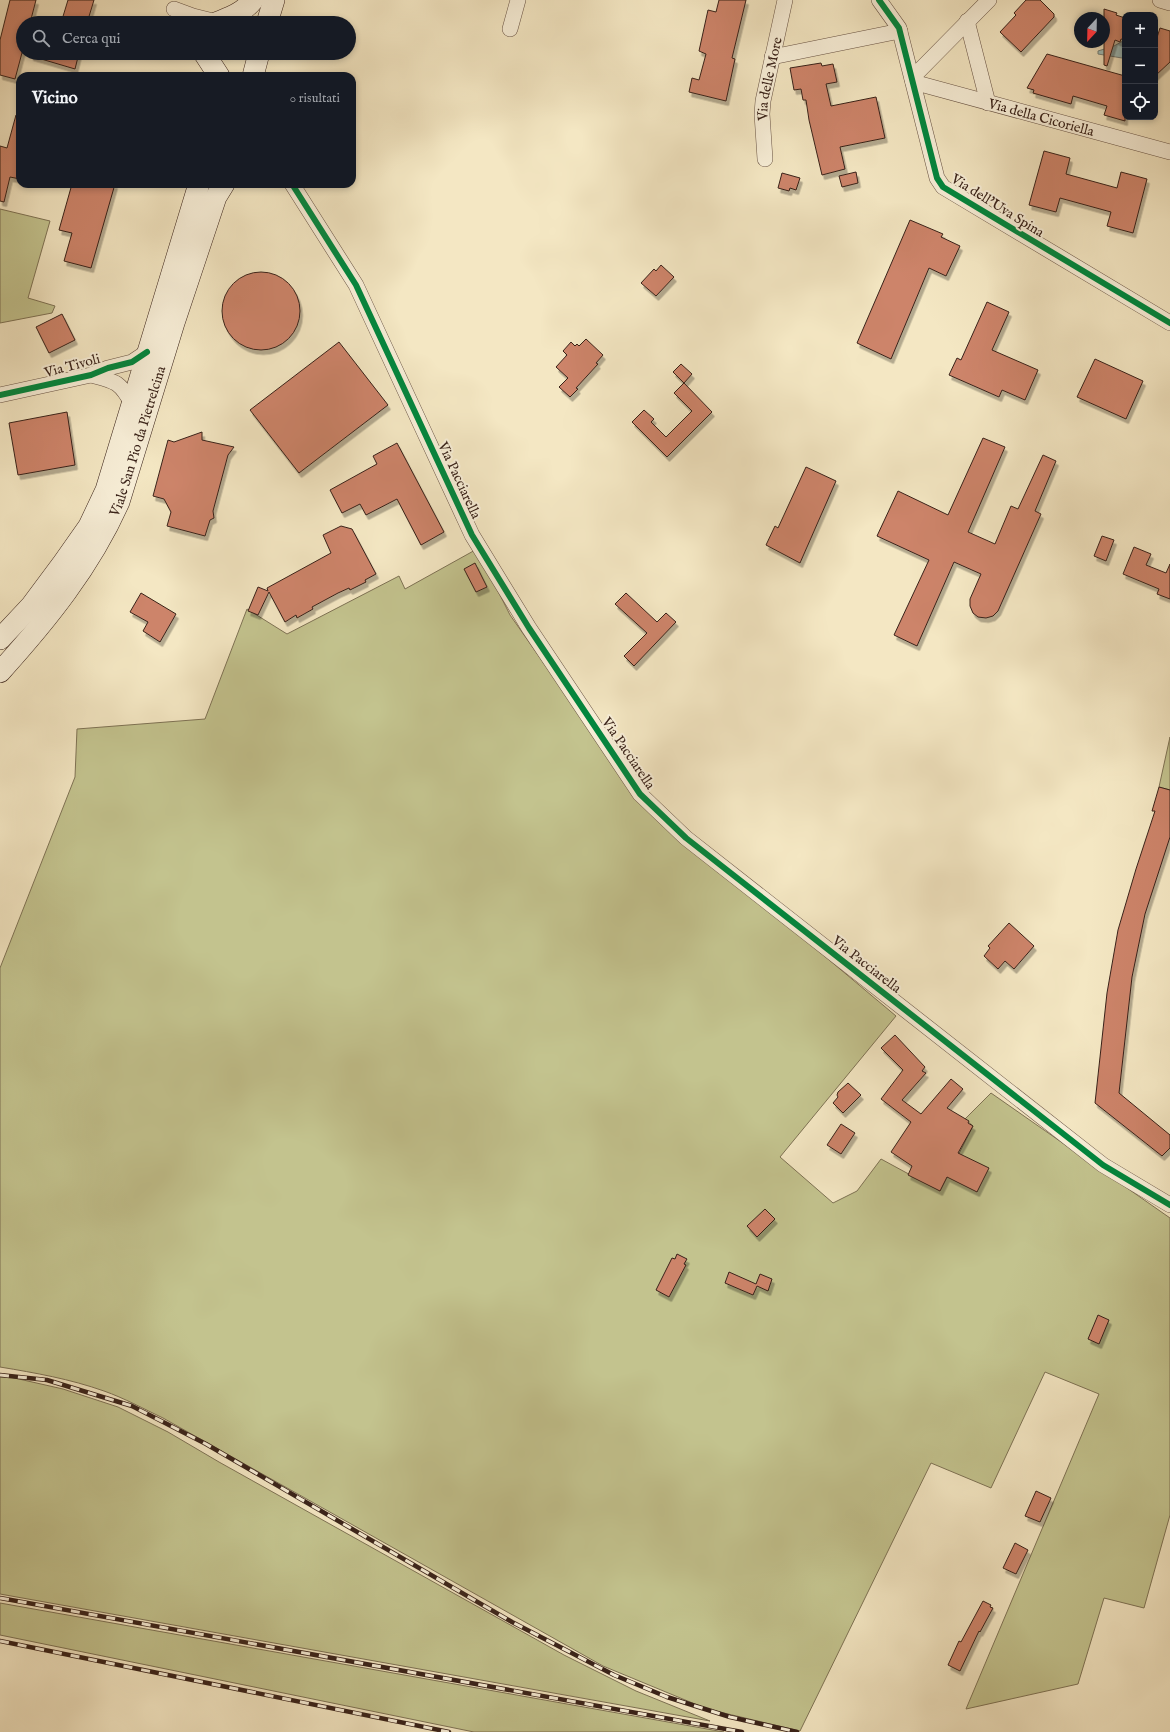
<!DOCTYPE html>
<html lang="it">
<head>
<meta charset="utf-8">
<style>
	:root { --surface:#171b24; --page:#242831; --text:#f1f3f6; --muted:#9ea1a6; --line:#363941 }
	body { margin:0; font-family:"IM FELL English",serif; background:var(--page); color:var(--text) }
	.controls { position:absolute; right:12px; top:12px; display:grid; overflow:hidden; border-radius:8px; box-shadow:0 2px 6px #0003 }
	.controls button { width:36px; height:36px; display:grid; place-items:center; padding:0; border:0; border-bottom:1px solid var(--line); background:var(--surface); color:var(--text); font:20px sans-serif }
	.compass { position:absolute; left:1074px; top:12px; width:36px; height:36px; border-radius:50%; background:var(--surface); box-shadow:0 2px 6px #0003; rotate:202deg }
	.list { margin:0; padding:0; list-style:none }
	h2 { display:flex; justify-content:space-between; align-items:center; height:52px; margin:0; padding:0 16px; font-size:17px }
	h2 small { font-size:13px; font-weight:400; color:var(--muted) }
	.icon { flex:none; width:22px; height:22px; fill:none; stroke:currentColor; stroke-width:2; stroke-linecap:round; stroke-linejoin:round }
	.map { position:relative; flex:none; width:1170px; height:1732px; overflow:hidden }
	.search { position:absolute; background:var(--surface); box-shadow:0 2px 6px #0003; left:16px; top:16px; width:340px; height:44px; display:flex; align-items:center; gap:10px; box-sizing:border-box; padding:0 14px; border-radius:22px; color:var(--muted); font-size:15px }
	.panel { position:absolute; background:var(--surface); box-shadow:0 2px 6px #0003; left:16px; top:72px; width:340px; height:116px; border-radius:12px }
	.map>svg:first-child { display:block }
	.green { fill:#c3c38e; stroke:#7e7254 }
	.water { fill:#9ebebc; stroke:#76807b }
	.building { fill:#cd846b; stroke:#392219; filter:url(#shadow) }
	.lines { fill:none; stroke-linecap:round; stroke-linejoin:round }
	.street-casing { stroke:#685344; stroke-width:16 }
	.secondary-casing { stroke:#392219; stroke-width:22 }
	.street { stroke:#f8efd8; stroke-width:15 }
	.secondary { stroke:#f8efd8; stroke-width:21 }
	.rail-casing { stroke:#392219; stroke-width:4.5 }
	.rail { stroke:#f8efd8; stroke-width:3; stroke-dasharray:9; stroke-linecap:butt }
	.cycleway-casing { stroke:#f8efd8; stroke-width:8 }
	.cycleway { stroke:#00873e; stroke-width:6 }
	.labels { text-anchor:middle; stroke-width:4; stroke-linejoin:round; paint-order:stroke }
	.street-label { font-size:14px; fill:#392219; stroke:#f8efd8 }
</style>
</head>
<body>
<div class="map">
<svg width="1170" height="1732" viewBox="0 0 1170 1732">
	<defs>
		<filter id="shadow"><feDropShadow dx="2.5" dy="4.5" stdDeviation="0" flood-color="#0004"/></filter>
	</defs>
	<rect width="100%" height="100%" fill="#f4e7c3"/>
	<filter id="stains"><feTurbulence type="fractalNoise" baseFrequency=".005" numOctaves="4"/><feColorMatrix values="0 0 0 0 .2 0 0 0 0 .09 0 0 0 0 .02 0 0 0 .5 -.17"/></filter>
	<radialGradient id="worn" r=".72"><stop offset=".6" stop-color="#630" stop-opacity="0"/><stop offset="1" stop-color="#630" stop-opacity=".3"/></radialGradient>
	<g class="green">
		<polygon points="0,209 50,221 28,298 55,306 52,313 0,323"/>
		<path d="M 477,549 L 510,615 L 642,803 L 896,1016 L 780,1157 L 833,1203 L 857,1191 L 881,1159 L 940,1191 L 973,1126 L 965,1119 L 991,1093 L 1170,1218 L 1170,1515 L 1144,1608 L 1104,1598 L 1078,1684 L 966,1709 L 1099,1394 L 1045,1372 L 991,1488 L 931,1463 L 800,1731 L 707,1709 L 603,1666 L 163,1418 C 144,1409 124,1398 104,1391 C 70,1379 36,1373 0,1367 L 0,968 L 75,777 L 77,729 L 205,719 L 247,609 L 287,634 L 399,576 L 405,589 Z"/>
		<polygon points="1170,737 1170,790 1159,787"/>
		<polygon points="0,1377 10,1377 63,1389 118,1407 168,1432 219,1462 564,1655 636,1691 710,1721 0,1594"/>
		<polygon points="0,1603 724,1732 474,1732 0,1635"/>
	</g>
	<polygon class="water" points="1123,41 1125,41 1125,56 1122,58 1098,54 1098,51 1114,46"/>
	<g class="building">
		<polygon points="10,0 36,0 30,23 23,23 23,49 15,79 0,75 0,40"/>
		<polygon points="68,0 94,0 87,23 61,23"/>
		<polygon points="719,0 746,0 732,58 735,59 726,101 689,92 692,78 699,80 706,54 699,51 708,10 716,12"/>
		<polygon points="1026,0 1040,0 1054,14 1054,17 1021,52 1000,32 1016,15 1014,13"/>
		<polygon points="1104,9 1117,13 1116,15 1125,18 1125,40 1121,39 1120,42 1115,40 1107,66 1104,65"/>
		<polygon points="1160,28 1170,31 1170,62 1155,76 1155,44"/>
		<polygon points="31,53 79,53 75,69 31,56"/>
		<polygon points="1047,54 1125,76 1125,121 1104,115 1107,106 1073,96 1071,104 1033,93 1034,90 1027,88"/>
		<polygon points="821,63 822,66 833,64 837,82 826,84 831,106 876,97 885,138 840,147 845,169 822,175 809,120 806,100 803,100 801,89 794,90 790,68"/>
		<polygon points="16,115 20,115 20,179 10,177 4,202 0,201 0,146 7,148"/>
		<polygon points="1044,151 1070,158 1066,174 1117,188 1121,172 1147,179 1133,233 1107,226 1111,212 1060,198 1056,212 1029,205"/>
		<polygon points="856,172 858,183 842,187 839,176"/>
		<polygon points="782,173 800,178 796,190 790,188 789,191 778,188"/>
		<polygon points="72,184 115,184 91,268 64,261 72,233 59,230"/>
		<polygon points="910,220 943,234 941,237 960,246 946,276 929,268 891,359 857,343"/>
		<polygon points="661,265 674,277 656,296 641,283 654,269 656,271"/>
		<circle cx="261" cy="311" r="39"/>
		<polygon points="987,302 1009,312 992,350 1038,370 1025,400 1002,390 999,397 949,375 957,358 961,360"/>
		<polygon points="62,314 75,340 49,353 36,327"/>
		<polygon points="586,339 603,355 596,363 598,364 576,388 578,389 570,397 559,387 568,378 556,367 567,355 563,351 571,342 575,346 577,344 579,346"/>
		<polygon points="339,342 388,405 299,473 250,410"/>
		<polygon points="1095,359 1143,381 1126,419 1077,397"/>
		<polygon points="681,364 692,374 684,383 673,372"/>
		<polygon points="684,383 712,412 667,457 632,422 644,410 654,419 651,422 666,437 692,411 674,393"/>
		<polygon points="67,412 75,465 18,475 9,423"/>
		<polygon points="202,432 202,440 234,447 228,455 213,511 214,518 210,520 205,536 167,526 171,512 164,499 153,496 168,440 174,442"/>
		<polygon points="983,438 1005,447 968,532 995,544 1011,506 1018,509 1043,455 1056,461 1035,511 1041,514 998,611 993,616 986,618 978,617 973,613 970,606 970,599 981,574 954,562 917,646 894,635 929,560 877,536 898,491 948,515"/>
		<polygon points="397,443 444,532 421,545 397,499 366,515 360,504 342,513 330,490 377,464 373,456"/>
		<polygon points="806,467 836,481 800,563 766,545 775,526 778,528"/>
		<polygon points="341,526 352,529 376,574 365,580 366,582 350,590 349,588 338,593 312,607 313,609 297,618 296,615 285,622 269,592 258,615 248,611 258,587 268,591 267,588 331,553 323,535"/>
		<polygon points="1102,536 1114,540 1106,561 1094,556"/>
		<polygon points="1134,547 1151,554 1146,565 1166,573 1170,564 1170,599 1157,594 1159,589 1123,574"/>
		<polygon points="475,563 487,587 476,592 464,569"/>
		<polygon points="141,593 176,614 160,642 143,631 148,622 130,612"/>
		<polygon points="626,593 657,622 666,613 676,622 634,666 624,656 647,633 615,604"/>
		<polygon points="1159,787 1170,790 1170,837 1145,914 1132,977 1119,1093 1170,1135 1170,1148 1162,1156 1095,1103 1107,993 1118,930 1136,869 1155,811 1152,811"/>
		<polygon points="1009,923 1034,946 1014,969 1005,961 998,969 984,956 990,948 988,946"/>
		<polygon points="895,1035 925,1067 922,1071 926,1073 902,1100 921,1114 951,1079 963,1089 947,1108 969,1121 968,1123 973,1126 958,1153 989,1168 977,1192 947,1177 940,1191 908,1175 912,1166 891,1152 911,1122 881,1099 903,1070 881,1048"/>
		<polygon points="848,1083 861,1095 843,1113 833,1103 838,1097 837,1095 838,1092"/>
		<polygon points="841,1124 855,1133 841,1154 827,1145"/>
		<polygon points="765,1209 775,1219 757,1237 747,1226"/>
		<polygon points="677,1254 687,1259 684,1264 686,1265 669,1297 656,1290 672,1258 675,1259"/>
		<polygon points="729,1272 756,1284 760,1274 772,1279 768,1291 757,1286 753,1295 725,1283"/>
		<polygon points="1098,1315 1109,1320 1099,1344 1088,1339"/>
		<polygon points="1036,1491 1051,1498 1040,1522 1025,1516"/>
		<polygon points="1015,1543 1028,1550 1016,1574 1003,1568"/>
		<polygon points="983,1601 991,1605 990,1607 993,1608 980,1632 979,1631 960,1671 948,1665 959,1641 961,1642"/>
	</g>
	<g class="lines">
		<defs>
			<g id="street">
				<polyline points="879,0 899,28 937,178 943,187 1170,323"/>
				<polyline points="1160,0 1170,3"/>
				<polyline points="174,9 193,16 217,22"/>
				<polyline points="967,21 988,103"/>
				<polyline points="510,29 518,0"/>
				<polyline points="772,57 900,31"/>
				<polyline points="912,78 989,0"/>
				<path id="s1" d="M 913,82 L 1170,152"/>
				<path id="s2" d="M 765,159 L 762,114 L 763,101 L 785,0"/>
				<polyline points="292,184 356,285 472,535 529,628 640,794 686,838 1103,1165 1170,1205"/>
				<path d="M 91,375 C 114,381 120,381 132,404"/>
				<polyline points="0,395 91,375 108,368 132,362 147,352"/>
			</g>
			<g id="secondary">
				<path d="M 216,23 C 230,17 243,13 253,0"/>
				<polyline points="267,23 274,0"/>
				<polyline points="204,53 219,76"/>
				<polyline points="253,76 259,53"/>
				<polyline points="0,639 31,606 63,563 89,526 106,490 199,184"/>
				<path id="s3" d="M 0,672 C 47,620 90,567 119,502 L 174,323 L 216,197 L 224,184"/>
			</g>
		</defs>
		<use href="#street" class="street-casing"/>
		<use href="#secondary" class="secondary-casing"/>
		<use href="#street" class="street"/>
		<use href="#secondary" class="secondary"/>
		<defs>
			<g id="rail">
				<polyline points="0,1375 47,1380 132,1406 206,1444 512,1622 614,1675 667,1697 730,1717 797,1732"/>
				<polyline points="0,1598 742,1732"/>
				<polyline points="0,1641 449,1732"/>
			</g>
		</defs>
		<use href="#rail" class="rail-casing"/>
		<use href="#rail" class="rail"/>
		<defs>
			<g id="cycleway">
				<polyline points="879,0 899,28 937,178 943,187 1170,323"/>
				<polyline points="292,184 356,285 472,535 529,628 640,794 686,838 1103,1165 1170,1205"/>
				<polyline points="0,395 91,375 108,368 132,362 147,352"/>
			</g>
		</defs>
		<use href="#cycleway" class="cycleway-casing"/>
		<use href="#cycleway" class="cycleway"/>
	</g>
	<g class="labels">
		<g class="street-label">
			<text dy="5" stroke="none"><textPath href="#s2" startOffset="81">Via delle More</textPath></text>
			<text dy="5" stroke="none"><textPath href="#s1" startOffset="133">Via della Cicoriella</textPath></text>
			<text transform="translate(998 205) rotate(32)" y="5">Via dell'Uva Spina</text>
			<text transform="translate(72 365) rotate(-15)" y="5">Via Tivoli</text>
			<text dy="5" stroke="none"><textPath href="#s3" startOffset="272">Viale San Pio da Pietrelcina</textPath></text>
			<text transform="translate(460 480) rotate(65)" y="5">Via Pacciarella</text>
			<text transform="translate(629 753) rotate(56)" y="5">Via Pacciarella</text>
			<text transform="translate(867 964) rotate(38)" y="5">Via Pacciarella</text>
		</g>
	</g>
	<rect width="100%" height="100%" filter="url(#stains)"/>
	<rect width="100%" height="100%" fill="url(#worn)"/>
</svg>
<div class="controls">
<button>+</button>
<button>−</button>
<button><svg class="icon" aria-label="locate" viewBox="0 0 24 24"><circle cx="12" cy="12" r="6"/><path d="M12 2v4M12 18v4M2 12h4M18 12h4"/></svg></button>
</div>
<svg class="compass" viewBox="-18 -18 36 36"><path d="M0-13l5 13h-10z" fill="#e53935"/><path d="M0 13l5-13h-10z" fill="#9ea1a6"/></svg>
<div class="search"><svg class="icon" aria-label="search" viewBox="0 0 24 24"><circle cx="10" cy="10" r="6"/><path d="M15 15l6 6"/></svg>Cerca qui</div>
<section class="panel">
<h2>Vicino<small>0 risultati</small></h2>
<ul class="list">
</ul>
</section>
</div>
</body>
</html>
